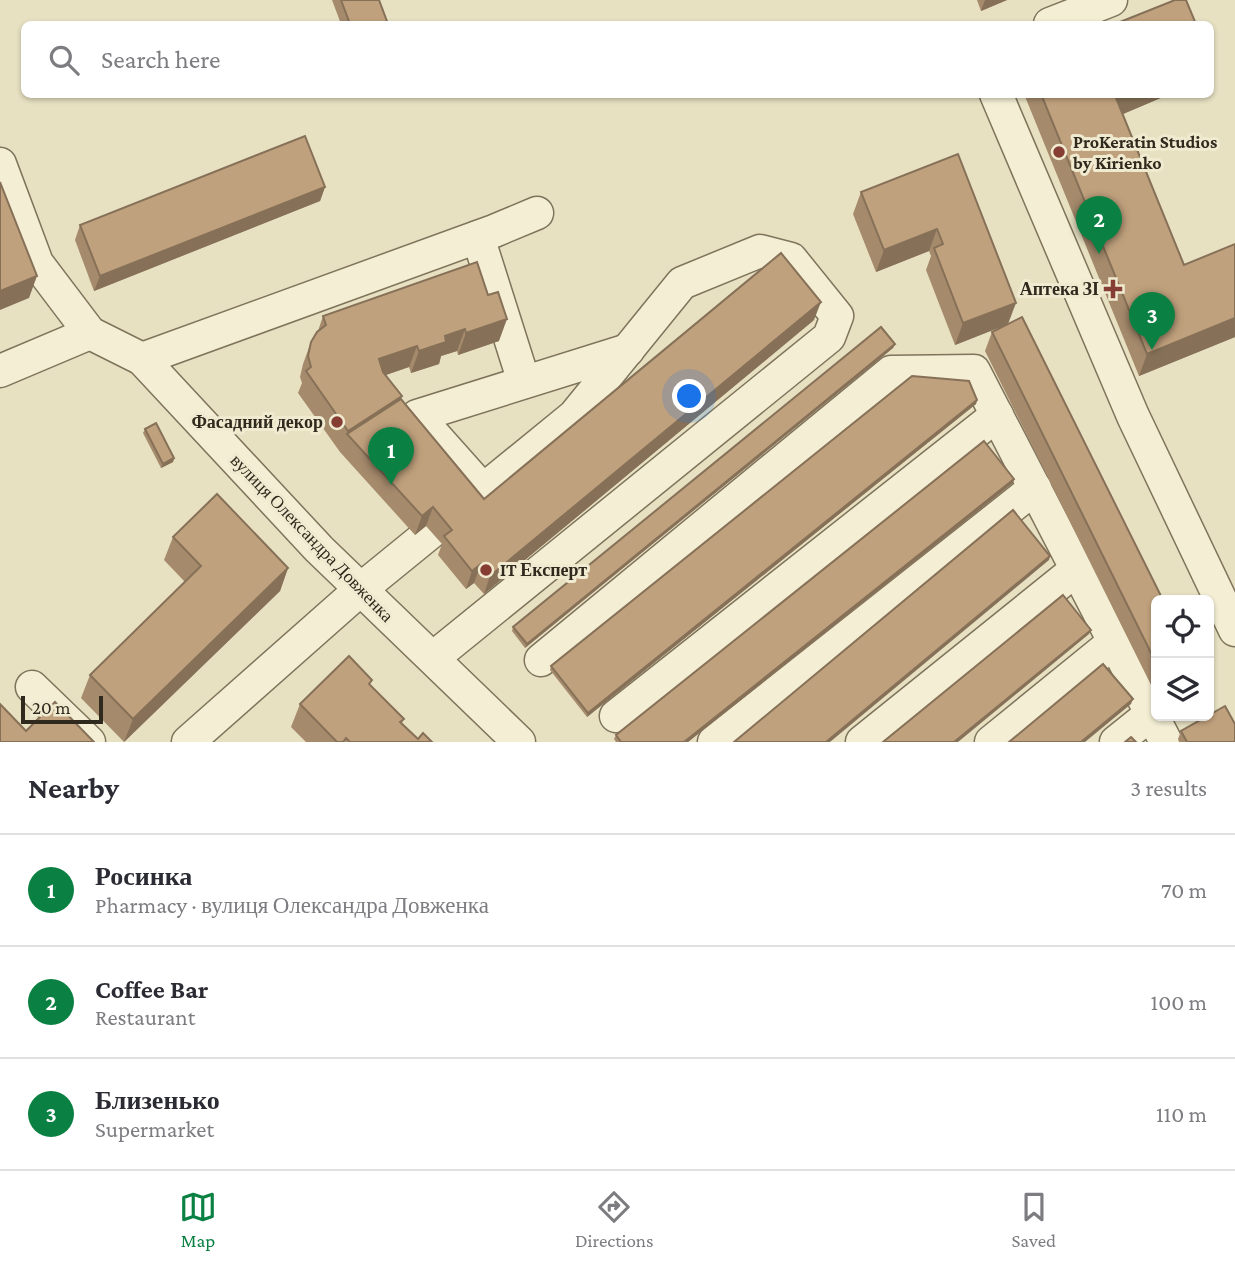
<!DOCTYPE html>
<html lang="en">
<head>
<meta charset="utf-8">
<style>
	:root { --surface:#fff; --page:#f7f7f7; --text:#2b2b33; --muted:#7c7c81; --line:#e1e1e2; --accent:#0b8043 }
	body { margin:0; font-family:"Crimson Pro",serif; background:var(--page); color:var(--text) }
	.controls { position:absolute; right:21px; bottom:21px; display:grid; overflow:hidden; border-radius:10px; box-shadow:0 2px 5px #0004 }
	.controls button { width:63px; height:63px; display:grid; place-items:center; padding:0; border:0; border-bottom:2px solid var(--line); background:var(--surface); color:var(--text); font:35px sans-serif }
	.scale { position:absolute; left:21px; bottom:18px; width:82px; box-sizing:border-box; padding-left:7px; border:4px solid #30291e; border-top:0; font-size:19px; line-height:24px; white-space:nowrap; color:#30291e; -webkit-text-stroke:5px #f0ebd0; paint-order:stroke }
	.you { position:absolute; left:690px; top:397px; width:24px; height:24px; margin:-18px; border:5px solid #fff; border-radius:50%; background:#1a73e8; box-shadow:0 0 0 10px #1a73e833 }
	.badge { display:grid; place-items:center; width:46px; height:46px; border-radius:50%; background:var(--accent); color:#fff; font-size:23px; font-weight:700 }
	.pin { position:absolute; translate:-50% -58px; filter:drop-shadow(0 2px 4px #0008) }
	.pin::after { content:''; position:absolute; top:37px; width:24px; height:21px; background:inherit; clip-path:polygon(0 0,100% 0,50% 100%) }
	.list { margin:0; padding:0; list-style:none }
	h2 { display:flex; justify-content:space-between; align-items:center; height:91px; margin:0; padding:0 28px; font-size:30px }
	h2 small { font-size:23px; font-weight:400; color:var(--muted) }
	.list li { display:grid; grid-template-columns:46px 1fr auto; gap:21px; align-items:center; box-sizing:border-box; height:112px; padding:0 28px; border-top:2px solid var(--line) }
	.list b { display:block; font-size:26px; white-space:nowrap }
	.list p { margin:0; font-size:23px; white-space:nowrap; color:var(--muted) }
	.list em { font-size:23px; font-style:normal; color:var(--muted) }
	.icon { flex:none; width:38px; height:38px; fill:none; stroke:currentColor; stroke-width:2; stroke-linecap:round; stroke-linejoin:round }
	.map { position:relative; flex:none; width:1235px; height:742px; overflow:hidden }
	.search { position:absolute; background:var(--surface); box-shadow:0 2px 5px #0004; left:21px; right:21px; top:21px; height:77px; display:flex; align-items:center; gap:18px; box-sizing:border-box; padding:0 24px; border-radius:10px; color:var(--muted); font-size:26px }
	.sheet { height:427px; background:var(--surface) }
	nav { display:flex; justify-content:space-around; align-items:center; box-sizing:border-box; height:98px; border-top:2px solid var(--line); background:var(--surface); font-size:19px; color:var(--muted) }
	nav a { display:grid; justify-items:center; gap:4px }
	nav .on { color:var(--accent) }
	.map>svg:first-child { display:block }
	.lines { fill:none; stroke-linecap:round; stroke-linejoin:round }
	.minor-casing { stroke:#7f735c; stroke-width:35 }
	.minor { stroke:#f3eed4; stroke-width:32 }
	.wall { fill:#a58a6c }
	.shaded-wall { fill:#867158 }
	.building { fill:#c0a17d; stroke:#867158; stroke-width:2 }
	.poi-dot { fill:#853d34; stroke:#f0ebd0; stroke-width:2.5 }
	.labels { text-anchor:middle; stroke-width:6; stroke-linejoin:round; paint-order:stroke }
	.poi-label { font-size:18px; font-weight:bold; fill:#30291e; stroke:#f0ebd0; text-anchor:start }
	.street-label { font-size:18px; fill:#30291e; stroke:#f0ebd0 }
</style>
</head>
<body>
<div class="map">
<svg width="1235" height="742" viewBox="0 0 1235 742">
	<rect width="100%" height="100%" fill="#e7e1c2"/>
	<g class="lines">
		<defs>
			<g id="minor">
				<polyline points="1050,24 1111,0"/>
				<polyline points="996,94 1133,416 1235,630"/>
				<polyline points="0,164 37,263 90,333 142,359"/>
				<polyline points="478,237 524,382"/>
				<polyline points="0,371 90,333"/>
				<polyline points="483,490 417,416 628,350"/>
				<polyline points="433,658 829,337 837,316 791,259 760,251 682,283 574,416 466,504"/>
				<polyline points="541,660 891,372 974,371 1166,742"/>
				<polyline points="32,687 89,742"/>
				<polyline points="616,716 997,415"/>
				<polyline points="188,742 361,589 431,532"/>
				<polyline points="519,742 319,549 142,359 494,231 537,213"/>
				<polyline points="714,742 1035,488"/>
				<polyline points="862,742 1077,569"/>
				<polyline points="991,742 1114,642"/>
				<polyline points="1116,742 1151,714"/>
			</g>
		</defs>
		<use href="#minor" class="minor-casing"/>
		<use href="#minor" class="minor"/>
	</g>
	<g class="wall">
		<polygon points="332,0 379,0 388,24 341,24"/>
		<polygon points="977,0 1007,0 981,11"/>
		<polygon points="1024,94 1170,94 1123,114 1184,265 1235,244 1235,337 1139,376"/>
		<polygon points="958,154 1008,324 1156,600 1156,695 985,351 992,332 1006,325 955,345 926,270 931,256 929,251 876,272 853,214 861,192"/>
		<polygon points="325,187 320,201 94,291 75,240 80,225"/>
		<polygon points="477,262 499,341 458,355 457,351 441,356 439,364 411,373 409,367 386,375 401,399 484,499 814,320 484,594 474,583 466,589 438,555 442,544 426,526 415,535 340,452 298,393 302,383 300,377 303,364 311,342 318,331 323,316"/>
		<polygon points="895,344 893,348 525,648 512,631 513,627"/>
		<polygon points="977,400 976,404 587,717 550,670 551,666"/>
		<polygon points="145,429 174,458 173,462 161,468 143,433"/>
		<polygon points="1014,479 1013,483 688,742 616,742 614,739 616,735"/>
		<polygon points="173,537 288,568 280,591 124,742 81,698 90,675 185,582 164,560"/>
		<polygon points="370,686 404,719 402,723 418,739 432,742 306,742 291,727 300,704"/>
		<polygon points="1181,731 1235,742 1179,742 1178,739"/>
	</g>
	<g class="shaded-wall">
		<polygon points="985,0 1007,0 981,11"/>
		<polygon points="1125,94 1170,94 1109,120 1116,98"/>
		<polygon points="325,187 320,201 94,291 100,276"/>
		<polygon points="937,229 929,251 876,272 884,250"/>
		<polygon points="37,276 29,298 0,310 0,291"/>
		<polygon points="821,302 814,320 484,594 490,576"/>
		<polygon points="1016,303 1008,324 955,345 963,323"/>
		<polygon points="1235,318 1235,337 1139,376 1147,354"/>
		<polygon points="507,319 499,341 458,355 466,333"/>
		<polygon points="465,329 457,351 441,356 439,364 411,373 419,351 445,336"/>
		<polygon points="895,344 893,348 525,648 527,644"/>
		<polygon points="417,346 409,367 371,380 379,359"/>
		<polygon points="402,396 394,418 347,434 348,431"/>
		<polygon points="977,400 976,404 587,717 588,713"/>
		<polygon points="174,458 173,462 161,468 163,464"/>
		<polygon points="1014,479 1013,483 688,742 684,742"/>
		<polygon points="433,507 426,526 415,535 422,516"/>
		<polygon points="1050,556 1049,560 830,742 826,742"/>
		<polygon points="481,564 474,583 466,589 472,571"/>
		<polygon points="288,568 280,591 124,742 133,719"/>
		<polygon points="1091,630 1089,634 958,742 954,742"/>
		<polygon points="1133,699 1131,704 1085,742 1081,742"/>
	</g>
	<g class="building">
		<polygon points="341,0 379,0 388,24 350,24"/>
		<polygon points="1175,0 1186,0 1196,24 1115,24"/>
		<polygon points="1041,94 1125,94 1116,98 1184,265 1235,244 1235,318 1147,354"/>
		<polygon points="305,136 325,187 100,276 80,225"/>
		<polygon points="958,154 1016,303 963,323 934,248 943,244 937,229 884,250 861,192"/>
		<polygon points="0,182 37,276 0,291"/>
		<polygon points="781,253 821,302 490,576 481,564 472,571 444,536 452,530 433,507 422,516 347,434 401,399 484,499"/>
		<polygon points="477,262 488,295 498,292 507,319 466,333 465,329 445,336 446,342 419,351 417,346 379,359 383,372 402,396 348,431 306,371 311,367 308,356 311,342 317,332 326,325 323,316"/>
		<polygon points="1022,317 1163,600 1156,600 1156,663 992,332"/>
		<polygon points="881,327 895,344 527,644 513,627"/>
		<polygon points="912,376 969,381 977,400 588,713 551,666"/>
		<polygon points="156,423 174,458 163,464 145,429"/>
		<polygon points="984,441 1014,479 684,742 621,742 616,735"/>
		<polygon points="217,494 288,568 133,719 90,675 201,566 173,537"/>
		<polygon points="1013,510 1050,556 826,742 734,742"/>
		<polygon points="1063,595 1091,630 954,742 883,742"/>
		<polygon points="349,656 372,680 369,684 404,719 400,722 418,739 423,733 432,742 350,742 346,738 343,742 337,742 300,704"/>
		<polygon points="1103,664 1133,699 1081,742 1009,742"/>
		<polygon points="55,702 94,742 0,742 0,704 26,731"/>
		<polygon points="1225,706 1235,724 1235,742 1187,742 1181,731"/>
		<polygon points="1131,737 1136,742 1125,742"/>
	</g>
	<g class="poi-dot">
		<circle cx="1059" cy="152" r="7"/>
		<path d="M1109.5 278.5h7v7h7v7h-7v7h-7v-7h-7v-7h7z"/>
		<circle cx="337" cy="422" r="7"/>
		<circle cx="486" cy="570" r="7"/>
	</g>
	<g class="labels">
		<g class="poi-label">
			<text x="1073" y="148">ProKeratin Studios<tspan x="1073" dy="21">by Kirienko</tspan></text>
			<text x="1099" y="295" text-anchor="end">Аптека ЗІ</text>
			<text x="323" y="428" text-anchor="end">Фасадний декор</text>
			<text x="500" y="576">IT Експерт</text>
		</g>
		<g class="street-label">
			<text transform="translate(312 538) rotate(46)" y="6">вулиця Олександра Довженка</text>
		</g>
	</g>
</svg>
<div class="controls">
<button><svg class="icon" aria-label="locate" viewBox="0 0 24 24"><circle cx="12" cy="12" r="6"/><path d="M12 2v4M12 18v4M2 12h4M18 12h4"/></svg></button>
<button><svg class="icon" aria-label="layers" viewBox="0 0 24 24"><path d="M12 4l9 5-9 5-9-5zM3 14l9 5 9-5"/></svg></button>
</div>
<div class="scale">20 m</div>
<div class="you"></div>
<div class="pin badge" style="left:391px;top:485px">1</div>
<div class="pin badge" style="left:1099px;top:254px">2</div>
<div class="pin badge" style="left:1152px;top:350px">3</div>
<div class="search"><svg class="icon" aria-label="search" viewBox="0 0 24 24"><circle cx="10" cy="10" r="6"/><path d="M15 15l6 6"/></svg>Search here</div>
</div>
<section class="sheet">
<h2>Nearby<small>3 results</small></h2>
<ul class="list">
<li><span class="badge">1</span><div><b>Росинка</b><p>Pharmacy · вулиця Олександра Довженка</p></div><em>70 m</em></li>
<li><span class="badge">2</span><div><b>Coffee Bar</b><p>Restaurant</p></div><em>100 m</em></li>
<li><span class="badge">3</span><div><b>Близенько</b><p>Supermarket</p></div><em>110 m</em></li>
</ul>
</section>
<nav>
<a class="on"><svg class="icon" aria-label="map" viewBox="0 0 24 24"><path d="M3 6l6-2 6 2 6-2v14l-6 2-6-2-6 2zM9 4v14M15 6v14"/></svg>Map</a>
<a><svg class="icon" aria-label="directions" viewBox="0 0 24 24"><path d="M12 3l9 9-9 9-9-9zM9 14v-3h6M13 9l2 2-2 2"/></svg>Directions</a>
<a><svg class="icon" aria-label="saved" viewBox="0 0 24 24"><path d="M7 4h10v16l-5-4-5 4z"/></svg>Saved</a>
</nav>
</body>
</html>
